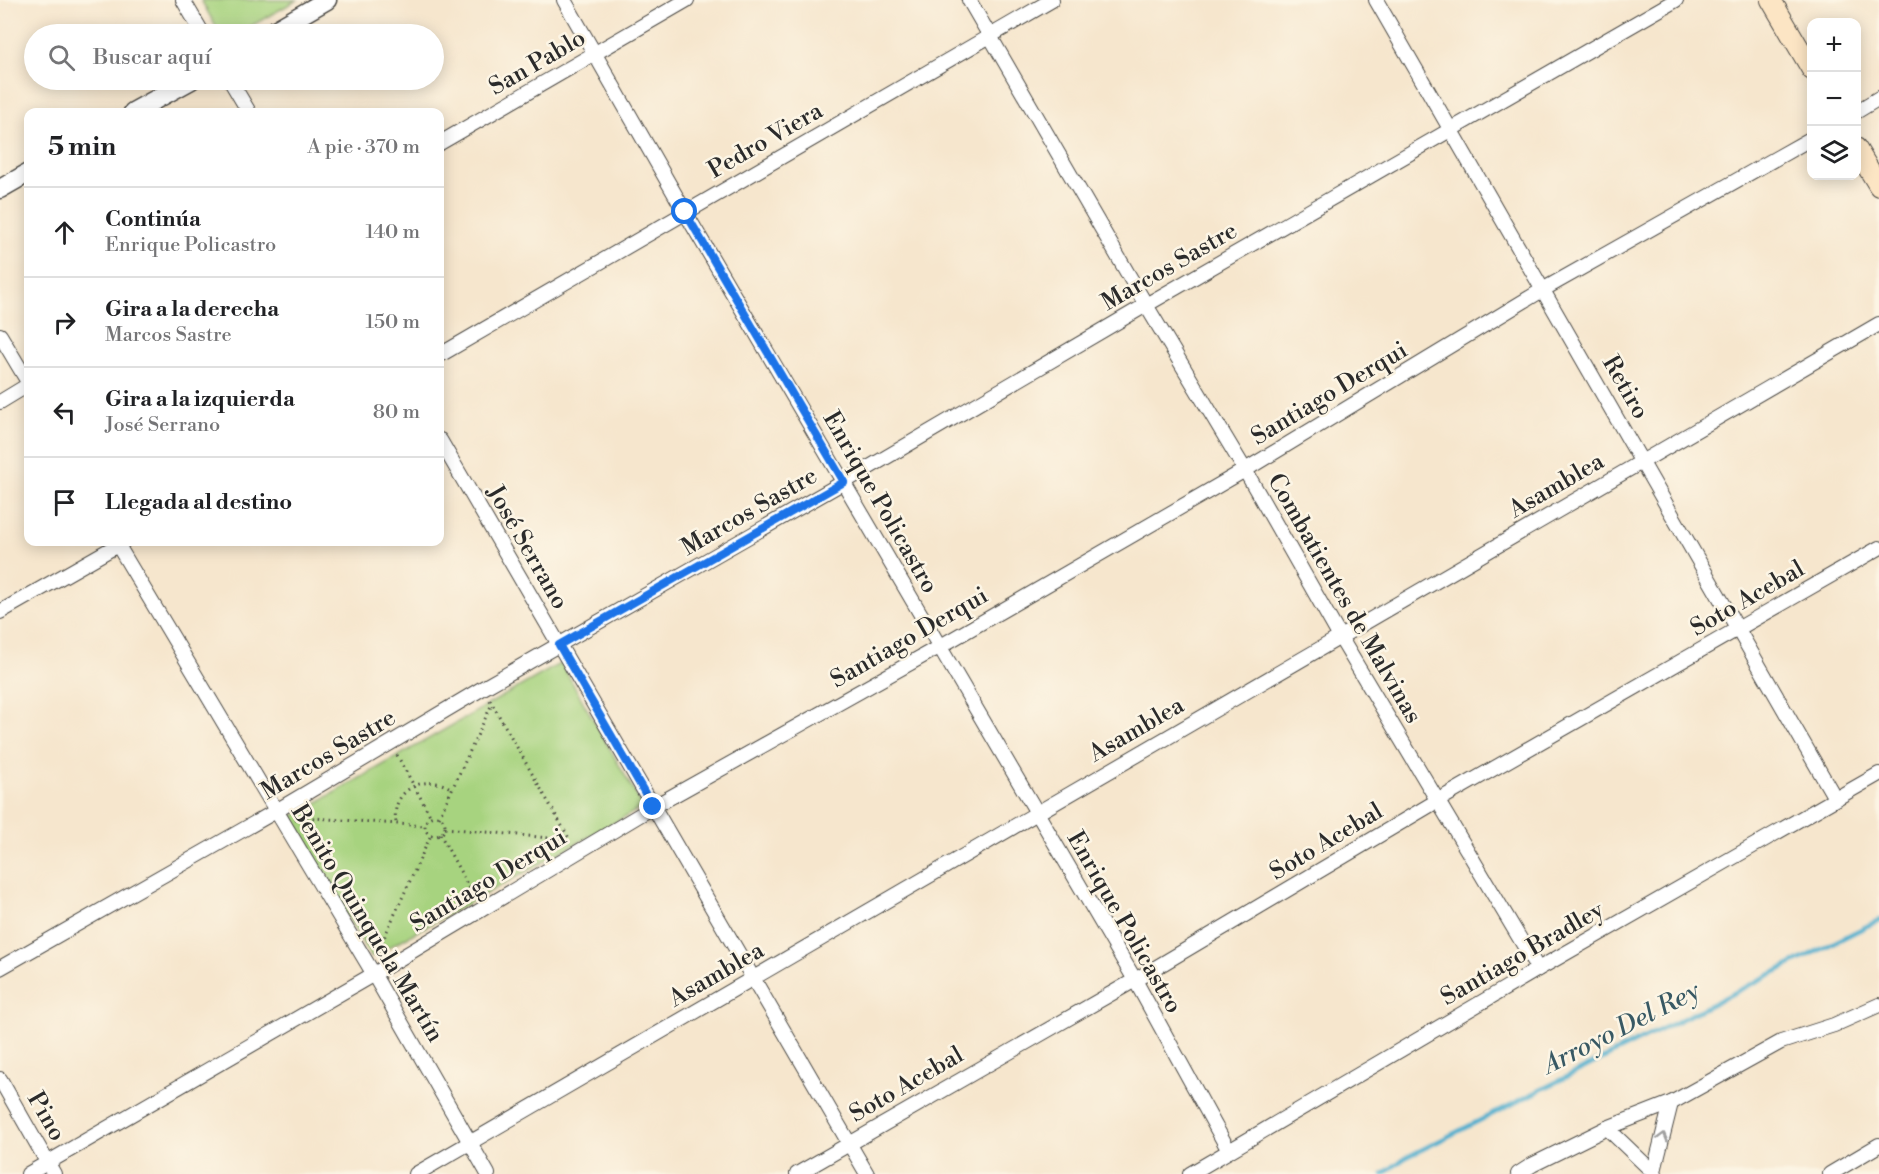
<!DOCTYPE html>
<html lang="es">
<head>
<meta charset="utf-8">
<style>
	:root { --surface:#fff; --page:#f6f6f6; --text:#202124; --muted:#757577; --line:#e0e0e0 }
	body { margin:0; font-family:"Libre Bodoni",serif; background:var(--page); color:var(--text) }
	.controls { position:absolute; right:18px; top:18px; display:grid; overflow:hidden; border-radius:12px; box-shadow:0 3px 15px #0003 }
	.controls button { width:54px; height:54px; display:grid; place-items:center; padding:0; border:0; border-bottom:2px solid var(--line); background:var(--surface); color:var(--text); font:30px sans-serif }
	.stop { position:absolute; width:18px; height:18px; margin:-14px; border:4px solid #1a73e8; border-radius:50%; background:#fff }
	.stop.end { background:#1a73e8; border-color:#fff; box-shadow:0 2px 6px #0008 }
	.list { margin:0; padding:0; list-style:none }
	h2 { display:flex; justify-content:space-between; align-items:center; height:78px; margin:0; padding:0 24px; font-size:26px }
	h2 small { font-size:20px; font-weight:400; color:var(--muted) }
	.list li { display:grid; grid-template-columns:39px 1fr auto; gap:18px; align-items:center; box-sizing:border-box; height:90px; padding:0 24px; border-top:2px solid var(--line) }
	.list b { display:block; font-size:22px; white-space:nowrap }
	.list p { margin:0; font-size:20px; white-space:nowrap; color:var(--muted) }
	.list em { font-size:20px; font-style:normal; color:var(--muted) }
	.icon { flex:none; width:33px; height:33px; fill:none; stroke:currentColor; stroke-width:2; stroke-linecap:round; stroke-linejoin:round }
	.map { position:relative; flex:none; width:1879px; height:1174px; overflow:hidden }
	.search { position:absolute; background:var(--surface); box-shadow:0 3px 15px #0003; left:24px; top:24px; width:420px; height:66px; display:flex; align-items:center; gap:15px; box-sizing:border-box; padding:0 21px; border-radius:33px; color:var(--muted); font-size:22px }
	.panel { position:absolute; background:var(--surface); box-shadow:0 3px 15px #0003; left:24px; top:108px; width:420px; height:438px; border-radius:12px }
	.map>svg:first-child { display:block }
	.green { fill:#a7d37f; stroke:#697f55; stroke-width:1.5 }
	.lines { fill:none; stroke-linecap:round; stroke-linejoin:round }
	.stream { stroke:#4fafce; stroke-width:4.5 }
	.minor-casing { stroke:#494743; stroke-width:16 }
	.tertiary-casing { stroke:#494743; stroke-width:21 }
	.secondary-casing { stroke:#494743; stroke-width:22 }
	.path { stroke:#494743; stroke-width:3; stroke-dasharray:1.5 4.5; stroke-linecap:butt }
	.minor { stroke:#fff; stroke-width:14 }
	.tertiary { stroke:#fff; stroke-width:18 }
	.secondary { stroke:#fce5c4; stroke-width:20 }
	.oneway { stroke:#a0a0a0 }
	.route { stroke:#1a73e8; stroke-width:8 }
	.labels { text-anchor:middle; stroke-width:5; stroke-linejoin:round; paint-order:stroke }
	.street-label { font-size:24px; fill:#2b2b2b; stroke:#fcf5e5 }
	.water-label { font-size:26px; font-style:italic; fill:#385964; stroke:#fcf5e5 }
</style>
</head>
<body>
<div class="map">
<svg width="1879" height="1174" viewBox="0 0 1879 1174">
	<rect width="100%" height="100%" fill="#fcf5e5"/>
	<filter id="ink" filterUnits="userSpaceOnUse"><feTurbulence type="fractalNoise" baseFrequency=".0167" numOctaves="2"/><feDisplacementMap in="SourceGraphic" scale="12" xChannelSelector="R" yChannelSelector="G"/><feConvolveMatrix kernelMatrix="1 2 1 2 8 2 1 2 1" color-interpolation-filters="sRGB"/></filter>
	<filter id="wash" filterUnits="userSpaceOnUse"><feTurbulence type="fractalNoise" baseFrequency=".008" numOctaves="4" result="noise"/><feDisplacementMap in="SourceGraphic" scale="24" xChannelSelector="R" yChannelSelector="G"/><feGaussianBlur stdDeviation="1.35" result="paint"/><feColorMatrix in="noise" values="0 0 0 0 0 0 0 0 0 0 0 0 0 0 0 0 0 1.4 0 .05"/><feComposite in="paint" operator="in"/></filter>
	<g filter="url(#wash)">
		<rect width="100%" height="100%" fill="#f6e6cd"/>
		<g class="green">
			<polygon points="201,0 297,0 237,34 220,34"/>
			<polygon points="561,663 643,807 371,957 290,818"/>
		</g>
		<g class="lines">
			<polyline class="stream" points="1383,1174 1405,1158 1879,920"/>
		</g>
	</g>
	<g filter="url(#ink)">
		<g class="lines">
			<defs>
				<g id="minor">
					<polyline points="183,0 203,34"/>
					<polyline points="564,0 685,212 1135,980 1229,1151"/>
					<polyline points="969,0 1146,305 1245,470 1340,637 1538,969"/>
					<polyline points="1376,0 1835,798"/>
					<polyline points="230,80 249,112"/>
					<polyline points="1856,112 1879,98"/>
					<polyline points="440,143 687,0"/>
					<polyline points="0,335 28,382"/>
					<polyline points="440,355 1052,0"/>
					<polyline points="0,402 28,385"/>
					<polyline points="440,440 867,1174"/>
					<polyline points="116,542 370,968 488,1174"/>
					<polyline points="0,612 123,542"/>
					<polyline points="0,968 276,811 483,688 844,482 1146,305 1676,0"/>
					<polyline points="0,1079 54,1174"/>
					<polyline points="1607,1128 1655,1174"/>
					<polyline points="1654,1171 1671,1103"/>
					<polyline points="28,1174 374,974 653,807 939,647 1245,470 1544,289 1812,138"/>
					<polyline points="416,1174 1879,324"/>
					<polyline points="797,1174 1135,980 1437,801 1879,548"/>
					<polyline points="1190,1174 1538,969 1879,774"/>
					<polyline points="1518,1174 1532,1165 1607,1128 1671,1103 1781,1042 1834,1025 1879,1005"/>
					<polyline points="1830,1174 1879,1145"/>
				</g>
				<g id="tertiary">
					<polyline points="268,34 327,0"/>
					<polyline points="133,112 191,80"/>
					<polyline points="0,189 28,173"/>
				</g>
				<g id="secondary">
					<polyline points="1771,0 1812,70"/>
					<polyline points="1856,148 1879,186"/>
				</g>
			</defs>
			<use href="#minor" class="minor-casing"/>
			<use href="#tertiary" class="tertiary-casing"/>
			<use href="#secondary" class="secondary-casing"/>
			<g class="path">
				<polyline points="216,28 220,34"/>
				<polyline points="237,34 256,23"/>
				<polyline points="490,700 570,840"/>
				<polyline points="397,755 431,817"/>
				<circle cx="435" cy="826" r="10"/>
				<polyline points="439,817 492,704"/>
				<polyline points="295,819 301,817 425,826"/>
				<path d="M 396,822 C 390,790 426,772 452,789"/>
				<polyline points="445,828 570,840"/>
				<polyline points="440,834 475,899"/>
				<polyline points="377,953 431,835"/>
			</g>
			<use href="#minor" class="minor"/>
			<use href="#tertiary" class="tertiary"/>
			<use href="#secondary" class="secondary"/>
		</g>
		<defs><path id="oneway-chevron" d="M-2-3.5L2.5 0L-2 3.5" fill="none" stroke-width="1.6" stroke-linecap="round" stroke-linejoin="round" transform="scale(1.5)"/></defs>
		<use class="oneway" href="#oneway-chevron" transform="translate(1663 1137) rotate(-75)"/>
	</g>
	<g class="lines" filter="url(#ink)">
		<polyline class="route" points="653,807 559,645 844,482 685,212"/>
	</g>
	<g class="labels">
		<g class="street-label">
			<text transform="translate(537 62) rotate(-30)" y="8">San Pablo</text>
			<text transform="translate(765 140) rotate(-30)" y="8">Pedro Viera</text>
			<text transform="translate(1169 266) rotate(-30)" y="8">Marcos Sastre</text>
			<text transform="translate(1626 387) rotate(60)" y="8">Retiro</text>
			<text transform="translate(1329 393) rotate(-31)" y="8">Santiago Derqui</text>
			<text transform="translate(1556 485) rotate(-30)" y="8">Asamblea</text>
			<text transform="translate(881 502) rotate(60)" y="8">Enrique Policastro</text>
			<text transform="translate(749 511) rotate(-30)" y="8">Marcos Sastre</text>
			<text transform="translate(528 547) rotate(60)" y="8">José Serrano</text>
			<text transform="translate(1345 598) rotate(60)" y="8">Combatientes de Malvinas</text>
			<text transform="translate(1747 598) rotate(-30)" y="8">Soto Acebal</text>
			<text transform="translate(909 637) rotate(-30)" y="8">Santiago Derqui</text>
			<text transform="translate(1136 729) rotate(-30)" y="8">Asamblea</text>
			<text transform="translate(328 754) rotate(-31)" y="8">Marcos Sastre</text>
			<text transform="translate(1326 841) rotate(-31)" y="8">Soto Acebal</text>
			<text transform="translate(488 880) rotate(-31)" y="8">Santiago Derqui</text>
			<text transform="translate(1125 922) rotate(60)" y="8">Enrique Policastro</text>
			<text transform="translate(368 923) rotate(59)" y="8">Benito Quinquela Martín</text>
			<text transform="translate(1522 953) rotate(-30)" y="8">Santiago Bradley</text>
			<text transform="translate(716 974) rotate(-30)" y="8">Asamblea</text>
			<text transform="translate(906 1084) rotate(-30)" y="8">Soto Acebal</text>
			<text transform="translate(47 1116) rotate(60)" y="8">Pino</text>
		</g>
		<g class="water-label">
			<text transform="translate(1621 1027) rotate(-27)" y="9">Arroyo Del Rey</text>
		</g>
	</g>
</svg>
<div class="controls">
<button>+</button>
<button>−</button>
<button><svg class="icon" aria-label="layers" viewBox="0 0 24 24"><path d="M12 4l9 5-9 5-9-5zM3 14l9 5 9-5"/></svg></button>
</div>
<div class="stop" style="left:685px;top:212px"></div>
<div class="stop end" style="left:653px;top:807px"></div>
<div class="search"><svg class="icon" aria-label="search" viewBox="0 0 24 24"><circle cx="10" cy="10" r="6"/><path d="M15 15l6 6"/></svg>Buscar aquí</div>
<section class="panel">
<h2>5 min<small>A pie · 370 m</small></h2>
<ul class="list">
<li><svg class="icon" aria-label="ahead" viewBox="0 0 24 24"><path d="M12 20V5M6 11l6-6 6 6"/></svg><div><b>Continúa</b><p>Enrique Policastro</p></div><em>140 m</em></li>
<li><svg class="icon" aria-label="right" viewBox="0 0 24 24"><path d="M7 20v-9h11M14 6l5 5-5 5"/></svg><div><b>Gira a la derecha</b><p>Marcos Sastre</p></div><em>150 m</em></li>
<li><svg class="icon" aria-label="left" viewBox="0 0 24 24"><path d="M17 20v-9H6M10 6l-5 5 5 5"/></svg><div><b>Gira a la izquierda</b><p>José Serrano</p></div><em>80 m</em></li>
<li><svg class="icon" aria-label="arrive" viewBox="0 0 24 24"><path d="M6 21V4h12l-3 4 3 4H6"/></svg><div><b>Llegada al destino</b></div></li>
</ul>
</section>
</div>
</body>
</html>
